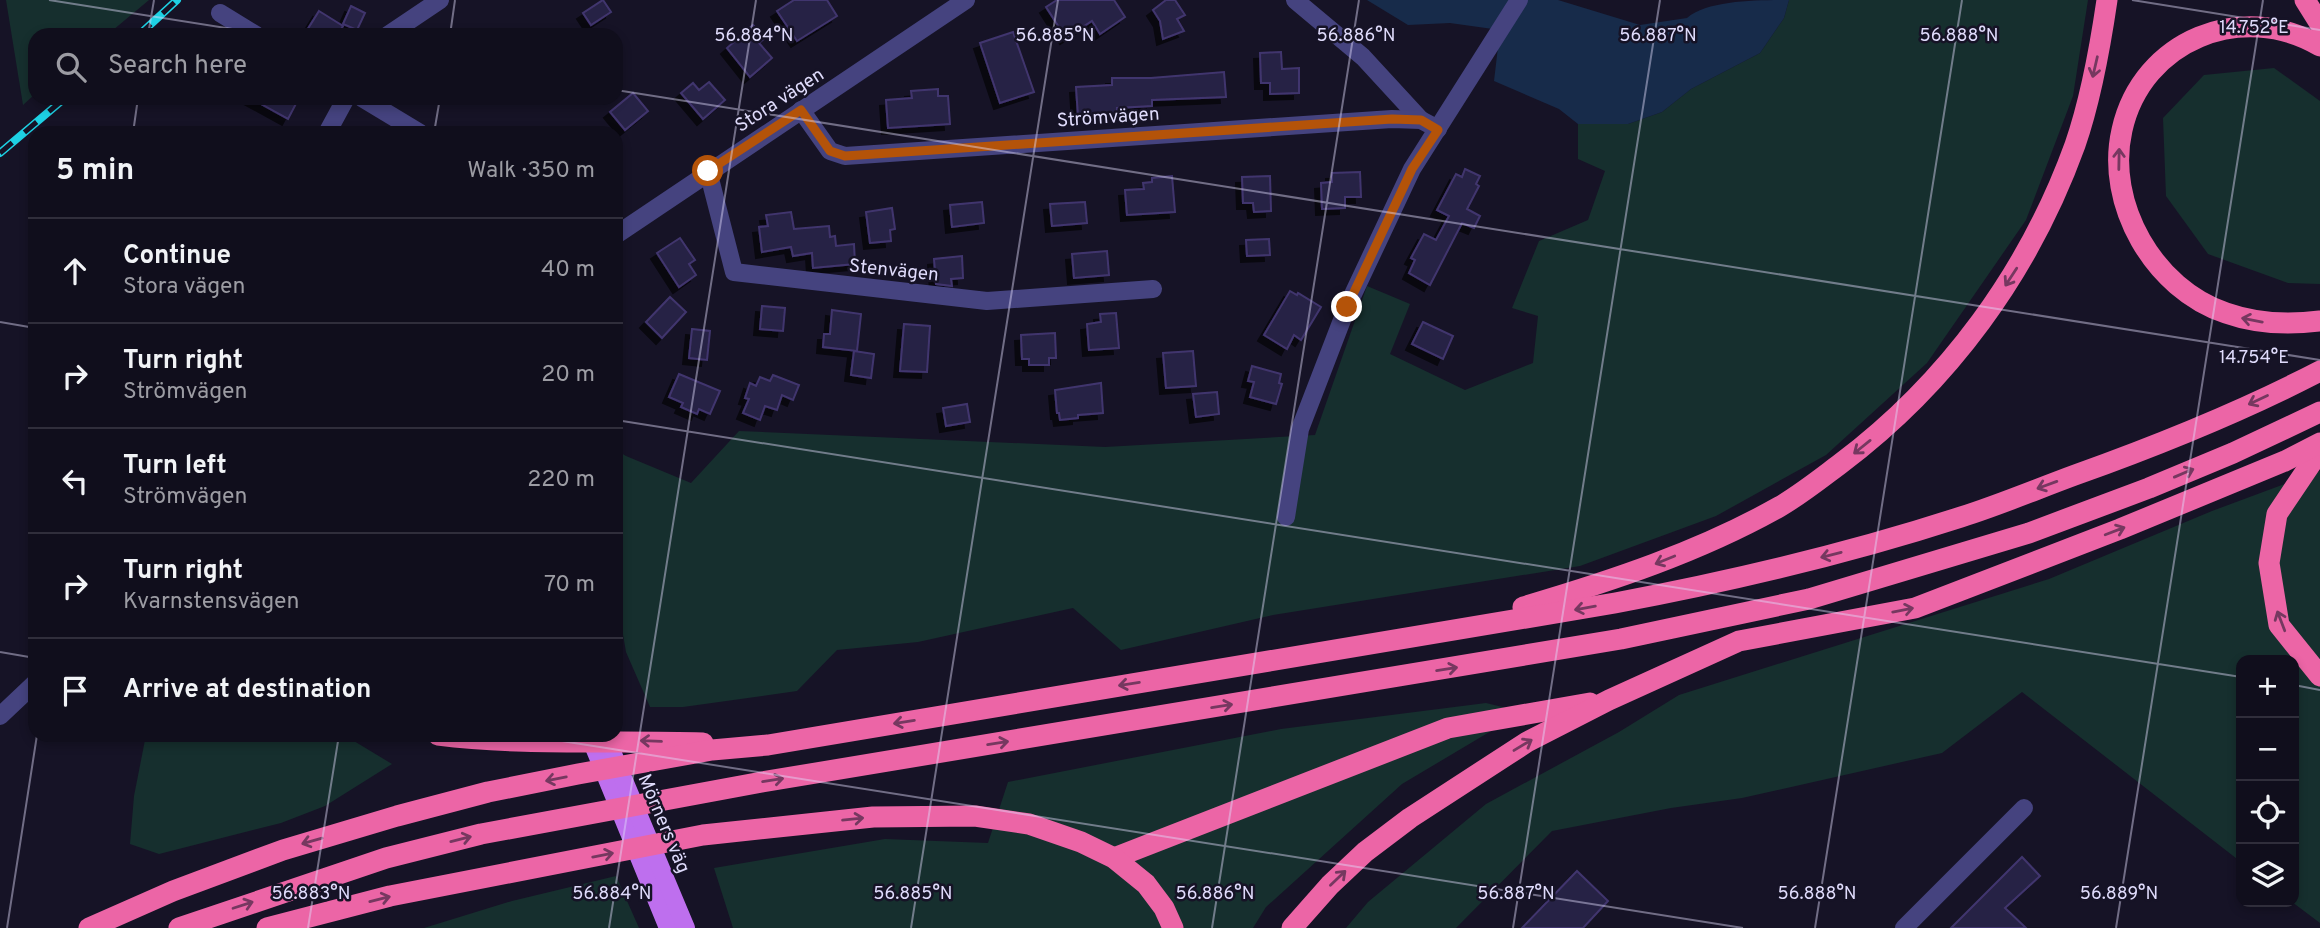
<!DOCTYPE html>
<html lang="en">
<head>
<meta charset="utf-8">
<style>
	:root { --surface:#100e1c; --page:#191725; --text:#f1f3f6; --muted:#9c9ca3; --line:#302e3b }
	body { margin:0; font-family:Overpass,sans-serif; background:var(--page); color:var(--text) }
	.controls { position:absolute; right:21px; bottom:21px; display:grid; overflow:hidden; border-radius:14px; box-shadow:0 4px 10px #0003 }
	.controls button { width:63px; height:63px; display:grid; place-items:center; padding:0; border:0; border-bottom:2px solid var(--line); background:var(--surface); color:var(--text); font:35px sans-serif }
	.stop { position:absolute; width:21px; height:21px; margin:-16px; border:5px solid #b45309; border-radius:50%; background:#fff }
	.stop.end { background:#b45309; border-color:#fff; box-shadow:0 2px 7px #0008 }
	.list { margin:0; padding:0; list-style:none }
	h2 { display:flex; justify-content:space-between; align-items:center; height:91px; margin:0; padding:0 28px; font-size:30px }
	h2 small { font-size:23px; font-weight:400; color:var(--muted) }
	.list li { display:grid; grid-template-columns:46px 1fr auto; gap:21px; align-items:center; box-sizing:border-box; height:105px; padding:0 28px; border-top:2px solid var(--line) }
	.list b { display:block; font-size:26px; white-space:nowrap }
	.list p { margin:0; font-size:23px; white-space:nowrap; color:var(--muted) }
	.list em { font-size:23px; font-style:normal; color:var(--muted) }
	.icon { flex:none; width:38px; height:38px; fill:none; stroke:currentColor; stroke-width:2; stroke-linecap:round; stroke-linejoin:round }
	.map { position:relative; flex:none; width:2320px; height:928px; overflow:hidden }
	.search { position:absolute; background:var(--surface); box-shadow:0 4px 10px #0003; left:28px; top:28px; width:595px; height:77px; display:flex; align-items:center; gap:18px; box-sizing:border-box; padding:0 24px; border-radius:21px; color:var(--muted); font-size:26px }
	.panel { position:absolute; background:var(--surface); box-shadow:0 4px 10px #0003; left:28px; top:126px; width:595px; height:616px; border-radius:21px }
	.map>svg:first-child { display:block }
	.green { fill:#162f2e }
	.water { fill:#172b4a }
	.building { fill:#282144; stroke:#41366e; stroke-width:2; filter:url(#shadow) }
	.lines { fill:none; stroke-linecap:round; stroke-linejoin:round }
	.minor { stroke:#45437f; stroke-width:18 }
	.major { stroke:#be6fee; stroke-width:18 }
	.highway { stroke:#ec65a6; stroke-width:21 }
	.rail-casing { stroke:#1ed1e4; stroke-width:8 }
	.rail { stroke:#161326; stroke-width:5; stroke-dasharray:16; stroke-linecap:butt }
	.oneway { stroke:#763860 }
	.route { stroke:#b45309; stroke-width:9 }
	.ticks { fill:none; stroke:#dfdbfb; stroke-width:2; stroke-opacity:0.45 }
	.labels { text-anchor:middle; stroke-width:5; stroke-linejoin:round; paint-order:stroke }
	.street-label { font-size:19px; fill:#dfdbfb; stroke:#161326 }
	.ticks-label { font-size:18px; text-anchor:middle; fill:#dfdbfb; stroke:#161326; stroke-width:5; stroke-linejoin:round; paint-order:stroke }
</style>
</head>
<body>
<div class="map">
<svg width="2320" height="928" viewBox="0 0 2320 928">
	<defs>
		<filter id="shadow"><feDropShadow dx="-6" dy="6" stdDeviation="0" flood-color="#0009"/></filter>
	</defs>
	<rect width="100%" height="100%" fill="#161326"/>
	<g class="green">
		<polygon points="6,0 149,0 107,35 35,35 35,94 23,105"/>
		<polygon points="1789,0 2088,0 2073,96 2026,220 1927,363 1826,455 1716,516 1580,566 1273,615 1121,650 1073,608 918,642 837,650 797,691 683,707 650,707 626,652 619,611 616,610 616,450 626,456 691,483 739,431 1105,447 1315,435 1367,286 1410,304 1390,354 1465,390 1533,363 1538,316 1512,308 1539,241 1588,220 1605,171 1578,159 1578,124 1628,124 1662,112 1691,89 1760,53 1784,18"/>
		<polygon points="2274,68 2320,101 2320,284 2288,283 2208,254 2166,196 2163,118 2204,75"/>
		<polygon points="2320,471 2320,923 2292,902 2294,660 2241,660 2241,862 2022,692 1942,753 1742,798 1671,808 1552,831 1456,928 1346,928 1368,902 1486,804 1619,732 1679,695 2049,579 2212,511"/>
		<polygon points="1486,703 1523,712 1402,784 1266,907 1253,928 733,928 714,868 885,839 988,843 1008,782 1281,729"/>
		<polygon points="146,735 344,735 392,764 325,806 281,823 159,854 130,844 134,796"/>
		<polygon points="616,876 639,928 424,928 512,901"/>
	</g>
	<path class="water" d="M 1367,0 L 1558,0 L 1640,25 L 1687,18 C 1708,0 1757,0 1789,0 L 1784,18 L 1760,53 L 1691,89 L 1662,112 L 1628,124 L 1578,124 L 1559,109 L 1494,81 L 1500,30 L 1450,23 L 1408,25 Z"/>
	<g class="building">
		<polygon points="603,0 611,12 591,25 583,13"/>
		<polygon points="794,0 827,0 837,16 797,41 777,11"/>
		<polygon points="1057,0 1114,0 1125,17 1100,34 1092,21 1066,38 1046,7"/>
		<polygon points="1166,0 1175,0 1185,15 1177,19 1184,31 1163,39 1160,21 1153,10"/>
		<polygon points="351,6 365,13 357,30 343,24"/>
		<polygon points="319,11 343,26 337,35 304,35"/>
		<polygon points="753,25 765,38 759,43 772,58 750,77 727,48"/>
		<polygon points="1013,32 1034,92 1000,103 980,43"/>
		<polygon points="1281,52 1282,69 1299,68 1299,93 1270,94 1270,83 1261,83 1260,53"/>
		<polygon points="1224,72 1226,97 1152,100 1152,106 1117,108 1117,114 1078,116 1076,87 1112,85 1112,78 1151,78"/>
		<polygon points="709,82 725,100 703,119 681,93 693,83 699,90"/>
		<polygon points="938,89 938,96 948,96 950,124 888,128 886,100 912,98 911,91"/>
		<polygon points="633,93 648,111 625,130 610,112"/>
		<polygon points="250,98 299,98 288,119"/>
		<polygon points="1465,169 1480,176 1476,184 1479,186 1467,209 1480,216 1474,228 1462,223 1430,285 1409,273 1415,260 1411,258 1424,234 1436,240 1449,216 1437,210 1456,174 1462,177"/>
		<polygon points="1360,172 1361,197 1345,197 1345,208 1322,209 1321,183 1332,182 1332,173"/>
		<polygon points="1172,176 1175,212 1127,215 1125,190 1144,189 1143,183 1152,182 1152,178"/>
		<polygon points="1270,176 1271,211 1254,212 1253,203 1243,203 1242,177"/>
		<polygon points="982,202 984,223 952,227 950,205"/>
		<polygon points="1085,202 1087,223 1052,226 1050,204"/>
		<polygon points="892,208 895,229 890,230 891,241 870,243 866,212"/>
		<polygon points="791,212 794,229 829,226 830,237 835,236 836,246 854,244 855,264 813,268 812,253 793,256 791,247 762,252 759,227 768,226 766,215"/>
		<polygon points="680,238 695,260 689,264 696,275 679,287 657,253"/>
		<polygon points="1269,239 1270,255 1247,256 1246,240"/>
		<polygon points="1107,251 1109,275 1074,278 1072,254"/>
		<polygon points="962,256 963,278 951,279 952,286 936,284 934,259"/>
		<polygon points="1290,291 1297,295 1298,293 1321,307 1301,340 1294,335 1287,349 1264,335"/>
		<polygon points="670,297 686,312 662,338 646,322"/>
		<polygon points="762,306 785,308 783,331 760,329"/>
		<polygon points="832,310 861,314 857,351 823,347 824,334 830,334"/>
		<polygon points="1116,313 1119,348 1089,350 1087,324 1101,322 1100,314"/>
		<polygon points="1423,322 1453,336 1443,359 1412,344"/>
		<polygon points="904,324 930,326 927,372 900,371"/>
		<polygon points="692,329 710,331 707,360 689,358"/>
		<polygon points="1055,333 1056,358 1049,358 1049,365 1029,365 1029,359 1022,359 1021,335"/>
		<polygon points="854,351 874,354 871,378 851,375"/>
		<polygon points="1193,351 1196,386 1166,388 1163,353"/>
		<polygon points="1252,366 1281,374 1279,383 1282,384 1276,404 1250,397 1254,382 1248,381"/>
		<polygon points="679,374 720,391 710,414 699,409 697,414 681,407 683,403 669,397"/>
		<polygon points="773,375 799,385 793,400 782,395 777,410 765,406 760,420 743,413 749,399 745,398 750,383 756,386 760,377 770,381"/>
		<polygon points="1101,383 1103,413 1078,415 1078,418 1060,420 1059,413 1057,413 1055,390"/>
		<polygon points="1217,392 1219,414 1196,417 1193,394"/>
		<polygon points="967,404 970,422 946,426 943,408"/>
		<polygon points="2022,857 2040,876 2005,908 2026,928 1951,928"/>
		<polygon points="1577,871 1608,901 1583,928 1522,928"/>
	</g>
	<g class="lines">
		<g class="minor">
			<polyline points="1295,0 1363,57 1421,120"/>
			<polyline points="220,13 256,35"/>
			<polyline points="388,35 440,0"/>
			<polyline points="362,98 420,133"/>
			<polyline points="801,110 830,151 845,156 1392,119 1421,120 1438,129"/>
			<polyline points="327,133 346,98"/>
			<polyline points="708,171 734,272 987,301 1153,289"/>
			<polyline points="616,235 966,0"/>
			<polyline points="1286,517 1300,429 1347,307 1412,169 1519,0"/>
			<polyline points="0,716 35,683"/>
			<polyline points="1904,928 2024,808"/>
		</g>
		<g class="major">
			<polyline points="589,735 668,928"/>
			<polyline points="605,735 686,928"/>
		</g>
		<g class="highway">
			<polyline points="2305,0 2320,24"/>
			<path d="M 2320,46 C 2242,0 2142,40 2122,130 C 2105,204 2154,289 2226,313 C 2257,324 2288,325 2320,321"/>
			<polyline points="2320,456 2312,462 2277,514 2269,563 2279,625 2320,676"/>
			<path d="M 1523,607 C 1611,581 1699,552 1779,507 C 1800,495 1820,479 1840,464 C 1948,383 2029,272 2075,145 C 2091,99 2100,48 2107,0"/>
			<path d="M 438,735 C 526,746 615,740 703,743"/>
			<polyline points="1114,858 1448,728 1590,703"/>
			<path d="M 89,928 L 173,891 L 283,850 L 397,816 L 488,792 L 578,774 L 712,750 L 768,745 L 1615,603 C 1732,581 1847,554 1961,517 C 1999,505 2037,489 2075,475 C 2159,445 2241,412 2320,371"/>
			<polyline points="179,928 386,858 481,834 762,782 1621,639 1809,599 2029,533 2149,488 2233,453 2320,412"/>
			<polyline points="267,928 390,896 703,835 873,817 975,816 1029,824 1081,842 1114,858 1146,884 1164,908 1173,928"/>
			<polyline points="1292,928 1330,885 1365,852 1410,818 1527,742 1609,700 1739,641 1915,608 2120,529 2285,461 2320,443"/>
		</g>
		<defs>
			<g id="rail">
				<polyline points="139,35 177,0"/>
				<polyline points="0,153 65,98"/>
			</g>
		</defs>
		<use href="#rail" class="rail-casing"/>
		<use href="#rail" class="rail"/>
	</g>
	<defs><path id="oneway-shaft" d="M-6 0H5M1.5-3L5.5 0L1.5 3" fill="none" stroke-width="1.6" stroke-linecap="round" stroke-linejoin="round" transform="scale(1.75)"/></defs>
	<g class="oneway">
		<use href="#oneway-shaft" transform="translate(2095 67) rotate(103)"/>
		<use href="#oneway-shaft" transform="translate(2119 159) rotate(-89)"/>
		<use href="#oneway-shaft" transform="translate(2011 277) rotate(123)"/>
		<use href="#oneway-shaft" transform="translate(2252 320) rotate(-169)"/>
		<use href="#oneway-shaft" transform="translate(2258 400) rotate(155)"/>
		<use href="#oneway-shaft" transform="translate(1862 447) rotate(141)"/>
		<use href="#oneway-shaft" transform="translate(2184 473) rotate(-23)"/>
		<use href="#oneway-shaft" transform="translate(2047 485) rotate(160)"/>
		<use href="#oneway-shaft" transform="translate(2115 531) rotate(-21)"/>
		<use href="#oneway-shaft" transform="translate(1831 555) rotate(166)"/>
		<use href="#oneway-shaft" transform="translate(1665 560) rotate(158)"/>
		<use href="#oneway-shaft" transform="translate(1585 608) rotate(170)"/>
		<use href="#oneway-shaft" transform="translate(1903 610) rotate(-11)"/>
		<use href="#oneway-shaft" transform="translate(2281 621) rotate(-111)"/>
		<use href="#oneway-shaft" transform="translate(1447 669) rotate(-9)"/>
		<use href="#oneway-shaft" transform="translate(1129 684) rotate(171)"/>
		<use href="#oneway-shaft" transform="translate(1222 706) rotate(-9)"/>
		<use href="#oneway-shaft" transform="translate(904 722) rotate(171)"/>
		<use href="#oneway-shaft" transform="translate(651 741) rotate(-178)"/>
		<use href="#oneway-shaft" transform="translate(998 743) rotate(-9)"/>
		<use href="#oneway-shaft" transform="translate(1523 745) rotate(-31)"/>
		<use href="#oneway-shaft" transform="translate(556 779) rotate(169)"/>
		<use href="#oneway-shaft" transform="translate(773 780) rotate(-9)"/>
		<use href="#oneway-shaft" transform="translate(853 819) rotate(-6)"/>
		<use href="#oneway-shaft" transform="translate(461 839) rotate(-14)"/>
		<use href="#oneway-shaft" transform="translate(312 841) rotate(164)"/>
		<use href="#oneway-shaft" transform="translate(603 855) rotate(-11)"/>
		<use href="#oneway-shaft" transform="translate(1338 878) rotate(-44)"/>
		<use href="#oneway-shaft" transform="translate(380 899) rotate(-14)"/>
		<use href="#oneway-shaft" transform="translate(243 905) rotate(-18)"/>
	</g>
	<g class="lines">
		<polyline class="route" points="708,171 801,110 830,151 845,156 1392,119 1421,120 1438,130 1412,169 1347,307"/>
	</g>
	<path class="ticks" d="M 49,0 L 270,35M 2132,0 L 2320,30M 148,35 L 154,0M 450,35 L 455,0M 616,90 L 2320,360M 133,133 L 138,98M 434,133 L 440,98M 0,322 L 35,328M 616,420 L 2241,677M 0,652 L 35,658M 2294,685 L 2320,690M 524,735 L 1743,928M 7,928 L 37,735M 308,928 L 339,735M 609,928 L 756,0M 911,928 L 1058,0M 1212,928 L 1359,0M 1513,928 L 1660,0M 1815,928 L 1962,0M 2116,928 L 2263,0"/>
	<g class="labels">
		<g class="street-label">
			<text transform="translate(779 99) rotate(-33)" y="7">Stora vägen</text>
			<text transform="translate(1108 116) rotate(-4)" y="7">Strömvägen</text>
			<text transform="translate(894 269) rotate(6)" y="7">Stenvägen</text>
			<text transform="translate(665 823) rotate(67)" y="7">Mörners väg</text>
		</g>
	</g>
	<g class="ticks-label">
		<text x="2254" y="33">14.752°E</text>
		<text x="754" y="41">56.884°N</text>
		<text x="1055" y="41">56.885°N</text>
		<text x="1356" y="41">56.886°N</text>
		<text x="1658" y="41">56.887°N</text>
		<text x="1959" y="41">56.888°N</text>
		<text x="2254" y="363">14.754°E</text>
		<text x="311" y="899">56.883°N</text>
		<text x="612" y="899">56.884°N</text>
		<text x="913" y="899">56.885°N</text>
		<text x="1215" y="899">56.886°N</text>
		<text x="1516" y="899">56.887°N</text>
		<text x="1817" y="899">56.888°N</text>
		<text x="2119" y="899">56.889°N</text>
	</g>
</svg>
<div class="controls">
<button>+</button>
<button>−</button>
<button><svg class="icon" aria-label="locate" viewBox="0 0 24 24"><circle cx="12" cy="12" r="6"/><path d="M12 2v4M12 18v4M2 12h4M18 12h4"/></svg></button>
<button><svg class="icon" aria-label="layers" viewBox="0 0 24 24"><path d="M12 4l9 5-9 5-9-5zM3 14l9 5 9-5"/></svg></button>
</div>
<div class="stop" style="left:708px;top:171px"></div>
<div class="stop end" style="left:1347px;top:307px"></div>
<div class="search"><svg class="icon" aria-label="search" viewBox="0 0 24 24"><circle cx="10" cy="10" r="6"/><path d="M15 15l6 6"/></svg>Search here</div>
<section class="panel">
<h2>5 min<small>Walk · 350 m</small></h2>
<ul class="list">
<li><svg class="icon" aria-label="ahead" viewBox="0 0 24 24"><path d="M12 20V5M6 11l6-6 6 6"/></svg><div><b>Continue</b><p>Stora vägen</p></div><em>40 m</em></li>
<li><svg class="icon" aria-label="right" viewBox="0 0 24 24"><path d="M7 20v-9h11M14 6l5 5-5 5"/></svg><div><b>Turn right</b><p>Strömvägen</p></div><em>20 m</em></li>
<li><svg class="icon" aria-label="left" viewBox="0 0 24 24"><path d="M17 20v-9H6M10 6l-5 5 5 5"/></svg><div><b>Turn left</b><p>Strömvägen</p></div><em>220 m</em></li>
<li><svg class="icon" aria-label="right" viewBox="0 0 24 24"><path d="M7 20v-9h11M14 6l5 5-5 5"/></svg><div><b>Turn right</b><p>Kvarnstensvägen</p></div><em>70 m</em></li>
<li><svg class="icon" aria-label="arrive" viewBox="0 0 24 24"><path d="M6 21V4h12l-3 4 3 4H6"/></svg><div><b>Arrive at destination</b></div></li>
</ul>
</section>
</div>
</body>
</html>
